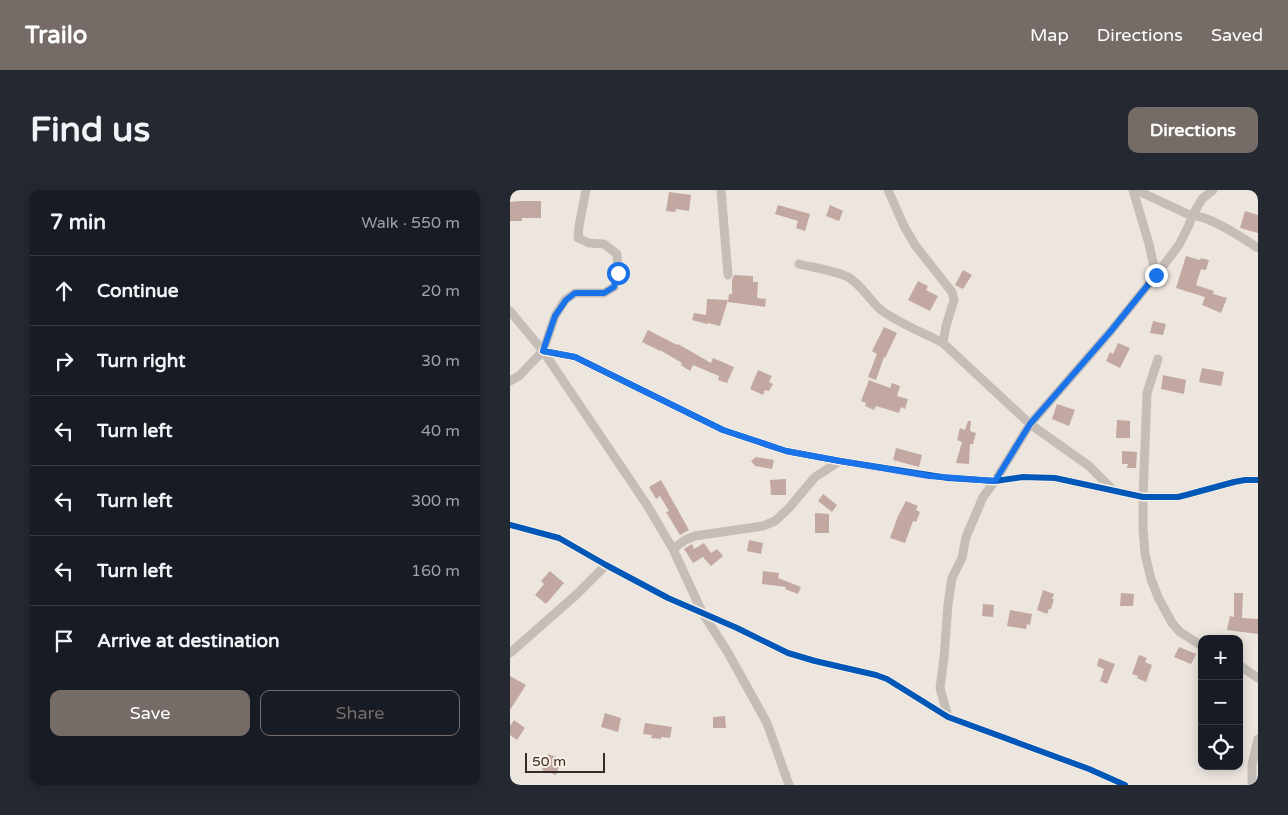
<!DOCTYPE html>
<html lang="en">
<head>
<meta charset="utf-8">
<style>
	:root { --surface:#171b24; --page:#242831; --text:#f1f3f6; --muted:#9ea1a6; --line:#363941; --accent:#766c67 }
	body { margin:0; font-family:"Varela Round",sans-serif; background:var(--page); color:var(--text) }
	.controls { position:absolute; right:15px; bottom:15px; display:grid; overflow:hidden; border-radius:10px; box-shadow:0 2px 12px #0003 }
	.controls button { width:45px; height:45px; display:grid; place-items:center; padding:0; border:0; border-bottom:1px solid var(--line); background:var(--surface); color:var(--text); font:25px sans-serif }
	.scale { position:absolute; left:15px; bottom:12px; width:80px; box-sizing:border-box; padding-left:5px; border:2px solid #362b26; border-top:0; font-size:14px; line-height:18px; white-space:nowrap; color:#362b26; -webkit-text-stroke:4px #faf0e6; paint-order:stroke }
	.stop { position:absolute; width:15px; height:15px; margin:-11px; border:4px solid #1a73e8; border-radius:50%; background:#fff }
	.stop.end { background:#1a73e8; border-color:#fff; box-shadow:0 1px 5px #0008 }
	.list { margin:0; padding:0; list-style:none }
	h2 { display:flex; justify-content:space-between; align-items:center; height:65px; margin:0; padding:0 20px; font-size:21px }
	h2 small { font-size:16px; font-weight:400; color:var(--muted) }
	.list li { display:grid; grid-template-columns:32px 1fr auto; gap:15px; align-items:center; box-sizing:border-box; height:70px; padding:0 20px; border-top:1px solid var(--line) }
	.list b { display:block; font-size:19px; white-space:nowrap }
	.list em { font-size:16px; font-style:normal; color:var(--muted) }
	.actions { display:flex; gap:10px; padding:15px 20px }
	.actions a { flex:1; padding:11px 0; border:1px solid var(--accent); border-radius:10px; text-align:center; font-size:18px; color:var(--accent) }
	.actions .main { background:var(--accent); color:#fff }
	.icon { flex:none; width:28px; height:28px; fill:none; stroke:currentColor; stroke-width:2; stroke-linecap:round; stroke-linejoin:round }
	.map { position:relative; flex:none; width:748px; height:595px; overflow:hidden; border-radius:10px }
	header { display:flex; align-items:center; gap:30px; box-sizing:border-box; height:70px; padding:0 25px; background:var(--accent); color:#fff }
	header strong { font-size:24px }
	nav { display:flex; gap:28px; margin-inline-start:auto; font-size:18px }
	.intro { display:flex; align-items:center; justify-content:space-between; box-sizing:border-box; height:120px; padding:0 30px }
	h1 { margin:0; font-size:35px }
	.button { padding:12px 22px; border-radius:10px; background:var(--accent); color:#fff; font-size:18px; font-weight:700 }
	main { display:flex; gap:30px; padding:0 30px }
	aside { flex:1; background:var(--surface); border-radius:10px; box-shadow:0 2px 12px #0003 }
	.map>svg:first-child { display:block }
	.building { fill:#c2a8a0 }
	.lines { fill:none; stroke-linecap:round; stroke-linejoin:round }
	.street { stroke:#c5beb8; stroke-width:9 }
	.cycleway-casing { stroke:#faf0e6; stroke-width:9 }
	.cycleway { stroke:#0057b8; stroke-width:6 }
	.route { stroke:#1a73e8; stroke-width:6 }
</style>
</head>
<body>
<header>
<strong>Trailo</strong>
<nav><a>Map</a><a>Directions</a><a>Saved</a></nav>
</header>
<div class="intro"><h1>Find us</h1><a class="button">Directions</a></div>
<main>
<aside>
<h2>7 min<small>Walk · 550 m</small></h2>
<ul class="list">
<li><svg class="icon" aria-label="ahead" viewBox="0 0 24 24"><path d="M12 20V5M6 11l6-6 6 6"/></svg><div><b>Continue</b></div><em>20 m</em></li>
<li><svg class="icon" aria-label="right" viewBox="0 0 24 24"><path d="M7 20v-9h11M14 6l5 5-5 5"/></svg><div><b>Turn right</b></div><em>30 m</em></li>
<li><svg class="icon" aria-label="left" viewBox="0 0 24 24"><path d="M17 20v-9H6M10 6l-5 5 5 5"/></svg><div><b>Turn left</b></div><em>40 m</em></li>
<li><svg class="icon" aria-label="left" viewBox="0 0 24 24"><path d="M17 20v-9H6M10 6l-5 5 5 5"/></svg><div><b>Turn left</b></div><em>300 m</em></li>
<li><svg class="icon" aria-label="left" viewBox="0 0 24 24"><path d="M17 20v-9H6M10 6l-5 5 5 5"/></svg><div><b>Turn left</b></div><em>160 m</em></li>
<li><svg class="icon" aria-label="arrive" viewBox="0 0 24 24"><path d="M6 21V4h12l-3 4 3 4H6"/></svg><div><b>Arrive at destination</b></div></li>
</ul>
<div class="actions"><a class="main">Save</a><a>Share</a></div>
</aside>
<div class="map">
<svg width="748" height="595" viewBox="0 0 748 595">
	<rect width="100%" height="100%" fill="#ede6df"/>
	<g class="building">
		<polygon points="159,2 181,5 179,21 166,19 165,22 156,21"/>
		<polygon points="10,11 31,11 31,28 12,28 12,31 0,31 0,12"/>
		<polygon points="268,15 300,24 295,41 286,38 288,31 265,24"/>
		<polygon points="320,15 333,21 329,31 316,26"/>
		<polygon points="735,21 748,25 748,43 730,38"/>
		<polygon points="676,66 690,70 691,68 699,70 696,80 691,79 686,95 704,101 703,104 717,108 711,123 692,115 695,107 666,98"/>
		<polygon points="453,80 462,85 453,99 445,95"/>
		<polygon points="224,85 243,86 243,92 248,92 247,108 256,109 255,117 218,112 219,104 222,104 222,90"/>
		<polygon points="408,91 418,96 416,100 428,106 420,121 398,110"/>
		<polygon points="197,109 218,110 210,136 198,133 197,134 182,130 184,123 196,125"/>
		<polygon points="643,131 656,134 653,145 640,143"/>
		<polygon points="374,137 387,143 375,168 374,167 366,190 358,187 367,164 362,161"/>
		<polygon points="138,140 167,155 168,154 201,173 203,168 224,177 217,193 208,190 209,186 183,175 180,181 171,175 172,173 150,160 150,161 132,152"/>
		<polygon points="608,153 620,158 610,178 596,171 600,162 603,164"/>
		<polygon points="692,178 714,182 711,196 689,192"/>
		<polygon points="248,180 262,186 259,192 263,194 259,201 255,200 253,205 240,199"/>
		<polygon points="653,185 676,190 674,204 651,199"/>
		<polygon points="359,190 380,198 382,193 390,196 387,206 398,209 395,219 391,217 389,223 366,216 364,220 355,216 356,213 351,211"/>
		<polygon points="547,214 565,220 559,236 542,229"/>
		<polygon points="607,230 620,231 620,248 606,248"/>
		<polygon points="458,231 461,231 460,241 466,243 463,254 460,254 459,274 446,273 452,252 447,250 450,238 455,240"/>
		<polygon points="386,258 412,265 409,277 383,270"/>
		<polygon points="612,261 627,262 626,278 617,278 618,274 612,274"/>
		<polygon points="246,267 264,270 262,279 245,276 241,271"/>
		<polygon points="276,289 276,305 261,305 260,290"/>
		<polygon points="151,290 179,340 170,345 156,322 159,321 150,306 146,309 139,297"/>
		<polygon points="313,304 327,315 322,322 308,311"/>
		<polygon points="396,311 408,316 406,320 410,322 406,332 403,331 395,353 380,348 388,326"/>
		<polygon points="305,323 319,324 319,343 305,343"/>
		<polygon points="239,350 253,353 251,364 237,361"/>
		<polygon points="194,353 201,363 207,359 213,366 201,376 193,367 183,373 174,359 182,354 184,359"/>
		<polygon points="40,381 54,393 36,414 25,405 34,394 31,391"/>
		<polygon points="253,381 269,383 268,388 291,397 288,404 275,399 276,397 252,394"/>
		<polygon points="533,400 544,404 542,409 544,409 541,419 539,419 537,424 527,420"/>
		<polygon points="611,403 624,404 623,416 610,416"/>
		<polygon points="724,403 733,403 732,428 748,429 748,444 717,440 720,426 724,427"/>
		<polygon points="473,414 484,415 483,427 472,426"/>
		<polygon points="500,420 522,424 520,435 517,434 516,439 497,436"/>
		<polygon points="669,457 686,464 681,474 664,467"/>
		<polygon points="629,465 637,468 635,472 642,475 636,492 627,488 628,486 622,484"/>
		<polygon points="589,468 605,474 597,494 590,491 594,479 587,476"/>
		<polygon points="0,486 16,495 0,520"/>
		<polygon points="95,523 111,528 108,542 91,537"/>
		<polygon points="215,526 216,538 203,538 203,527"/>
		<polygon points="4,530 15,538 7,550 0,545 0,536"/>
		<polygon points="135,533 162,537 160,548 151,547 151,549 141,548 142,545 133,544"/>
		<polygon points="38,564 52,569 46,585 32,580"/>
	</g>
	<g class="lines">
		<g class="street">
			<polyline points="211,0 218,85"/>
			<polyline points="378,0 394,36 405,55 442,102 444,110 436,136 433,153 520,234 579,276 603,300"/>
			<polyline points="623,0 639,54 646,85"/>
			<path d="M 626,0 L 682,26 C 698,24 734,49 748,58"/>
			<path d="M 289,74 C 305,78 323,80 338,87 C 352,95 359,110 371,120 C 388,133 414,143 433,153"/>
			<polyline points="0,121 33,161 137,315 163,359 192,422 217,461 257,533 279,595"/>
			<polyline points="33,161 65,167 213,240 276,261 330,271 438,288 485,291 513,287 545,288 633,307 668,307 676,305 724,292 735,290 748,290"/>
			<polyline points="648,169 637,203 633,307 633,338 635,364 641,389 648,407 662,433 670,442 692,456"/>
			<polyline points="0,191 9,186 33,161 45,126 55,110 65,103 94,103 104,97 108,83 107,64 94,54 79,53 68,48 69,36 76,0"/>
			<polyline points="0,335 49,348 96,375 158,408 227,438 278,463 305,471 366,485 377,489 438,527 579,579 615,595"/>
			<polyline points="163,359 175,350 185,346 253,336 265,331 279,318 305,287 330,271"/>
			<polyline points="0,463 66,405 96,375"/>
			<polyline points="729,475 748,488"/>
			<polyline points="438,527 430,498 434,468 438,414 442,388 452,368 456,347 473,307 485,291 520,234 600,142 646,85 669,55 679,35 682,26 692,9 703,0"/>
			<polyline points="742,595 742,575 748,549"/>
		</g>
		<defs>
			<g id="cycleway">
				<polyline points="33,161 65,167 213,240 276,261 330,271 438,288 485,291 513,287 545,288 633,307 668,307 676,305 724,292 735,290 748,290"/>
				<polyline points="0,335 49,348 96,375 158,408 227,438 278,463 305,471 366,485 377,489 438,527 579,579 615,595"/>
			</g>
		</defs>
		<use href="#cycleway" class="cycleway-casing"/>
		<use href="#cycleway" class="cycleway"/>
	</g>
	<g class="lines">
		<polyline class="route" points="108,83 104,97 94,103 65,103 56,110 45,126 33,161 65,167 213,240 276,261 330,271 419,286 485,291 520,234 600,142 646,85"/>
	</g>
</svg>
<div class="controls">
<button>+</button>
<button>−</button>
<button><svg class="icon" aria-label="locate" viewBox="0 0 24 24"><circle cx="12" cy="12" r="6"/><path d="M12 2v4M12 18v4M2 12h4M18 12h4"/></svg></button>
</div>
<div class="scale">50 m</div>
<div class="stop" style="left:108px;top:83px"></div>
<div class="stop end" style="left:646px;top:85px"></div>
</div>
</main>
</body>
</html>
